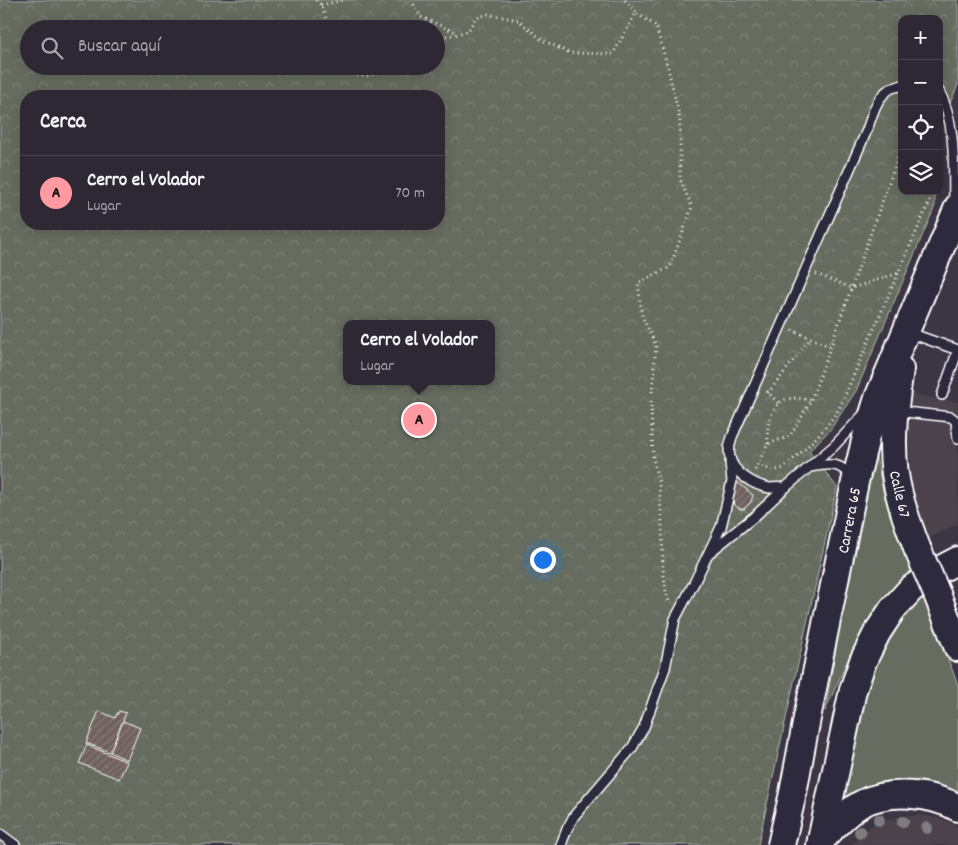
<!DOCTYPE html>
<html lang="es">
<head>
<meta charset="utf-8">
<style>
	:root { --surface:#2d2833; --page:#39343f; --text:#f1f3f6; --muted:#a7a6ac; --line:#48444e; --accent:#ff9aa2 }
	body { margin:0; font-family:Dekko,sans-serif; background:var(--page); color:var(--text) }
	.controls { position:absolute; right:15px; top:15px; display:grid; overflow:hidden; border-radius:10px; box-shadow:0 2px 12px #0003 }
	.controls button { width:45px; height:45px; display:grid; place-items:center; padding:0; border:0; border-bottom:1px solid var(--line); background:var(--surface); color:var(--text); font:25px sans-serif }
	.you { position:absolute; left:542px; top:559px; width:18px; height:18px; margin:-12px; border:4px solid #fff; border-radius:50%; background:#1a73e8; box-shadow:0 0 0 8px #1a73e833 }
	.badge { display:grid; place-items:center; width:32px; height:32px; border-radius:50%; background:var(--accent); color:#111; font-size:16px; font-weight:700 }
	.pin { position:absolute; translate:-50% -50%; border:2px solid #fff; box-shadow:0 1px 5px #0006 }
	.popup { position:absolute; left:343px; top:320px; width:152px; height:65px; box-sizing:border-box; display:grid; place-content:center; border-radius:10px; background:var(--surface); filter:drop-shadow(0 1px 4px #0005); font-size:16px; white-space:nowrap; color:var(--muted) }
	.popup b { font-size:19px; color:var(--text) }
	.popup::after { content:''; position:absolute; left:50%; top:100%; margin-left:-10px; border:10px solid transparent; border-top-color:var(--surface) }
	.list { margin:0; padding:0; list-style:none }
	h2 { display:flex; justify-content:space-between; align-items:center; height:65px; margin:0; padding:0 20px; font-size:21px }
	h2 small { font-size:16px; font-weight:400; color:var(--muted) }
	.list li { display:grid; grid-template-columns:32px 1fr auto; gap:15px; align-items:center; box-sizing:border-box; height:75px; padding:0 20px; border-top:1px solid var(--line) }
	.list b { display:block; font-size:19px; white-space:nowrap }
	.list p { margin:0; font-size:16px; white-space:nowrap; color:var(--muted) }
	.list em { font-size:16px; font-style:normal; color:var(--muted) }
	.icon { flex:none; width:28px; height:28px; fill:none; stroke:currentColor; stroke-width:2; stroke-linecap:round; stroke-linejoin:round }
	.map { position:relative; flex:none; width:958px; height:845px; overflow:hidden }
	.search { position:absolute; background:var(--surface); box-shadow:0 2px 12px #0003; left:20px; top:20px; width:425px; height:55px; display:flex; align-items:center; gap:12px; box-sizing:border-box; padding:0 18px; border-radius:28px; color:var(--muted); font-size:19px }
	.panel { position:absolute; background:var(--surface); box-shadow:0 2px 12px #0003; left:20px; top:90px; width:425px; height:140px; border-radius:20px }
	.map>svg:first-child { display:block }
	.built { fill:#4c424c }
	.green { fill:#666c5e; stroke:#b2b6ae }
	.park { fill:url(#park-crowns); stroke:#b2b6ae; fill-rule:evenodd }
	.building { fill:url(#building-hatch); stroke:#fff }
	.lines { fill:none; stroke-linecap:round; stroke-linejoin:round }
	.lane-casing { stroke:#fff; stroke-width:12 }
	.secondary-casing { stroke:#fff; stroke-width:30 }
	.path { stroke:#fff; stroke-width:3; stroke-dasharray:1 4; stroke-linecap:butt }
	.lane { stroke:#2f2a3d; stroke-width:9 }
	.secondary { stroke:#2f2a3d; stroke-width:26 }
	.secondary-bridge-casing { stroke:#fff; stroke-width:30; stroke-linecap:butt }
	.secondary-bridge { stroke:#2f2a3d; stroke-width:26 }
	.tree { fill:#7d7c7e }
	.labels { text-anchor:middle; stroke-width:5; stroke-linejoin:round; paint-order:stroke }
	.street-label { font-size:16px; fill:#fff; stroke:#2f2a3d }
</style>
</head>
<body>
<div class="map">
<svg width="958" height="845" viewBox="0 0 958 845">
	<defs>
		<pattern id="park-crowns" width="20" height="18" patternUnits="userSpaceOnUse" patternTransform="scale(1.25)"><rect width="20" height="18" fill="#666c5e"/><path d="M2 6a3 3 0 1 1 6 0M12 15a3 3 0 1 1 6 0" fill="none" stroke="#7d8276"/></pattern>
		<pattern id="building-hatch" width="6" height="6" patternUnits="userSpaceOnUse" patternTransform="scale(1.25)"><rect width="6" height="6" fill="#70615e"/><path d="M-1 1l2-2M0 6l6-6M5 7l2-2" fill="none" stroke="#857976"/></pattern>
	</defs>
	<rect width="100%" height="100%" fill="#3c3544"/>
	<filter id="ink" filterUnits="userSpaceOnUse"><feTurbulence type="fractalNoise" baseFrequency=".02" numOctaves="2"/><feDisplacementMap in="SourceGraphic" scale="10" xChannelSelector="R" yChannelSelector="G"/><feConvolveMatrix kernelMatrix="1 2 1 2 8 2 1 2 1" color-interpolation-filters="sRGB"/></filter>
	<g filter="url(#ink)">
		<g class="built">
			<polygon points="911,394 958,402 958,524 927,539 913,492 909,451 908,415"/>
			<polygon points="919,815 938,818 954,824 958,827 958,845 852,845 866,830 876,823 898,817"/>
		</g>
		<g class="green">
			<polygon points="874,448 884,495 912,572 872,615 850,655 825,711 848,579"/>
			<polygon points="923,594 958,685 958,794 948,788 918,780 884,784 863,789 842,803 855,727 872,666 897,620"/>
		</g>
		<path class="park" d="M 0,0 L 958,0 L 958,85 L 939,128 L 939,19 L 902,19 L 902,191 L 935,191 L 935,206 L 856,391 L 830,430 L 809,451 L 837,487 L 758,845 L 0,845 ZM 29,29 L 436,29 L 436,66 L 29,66 ZM 26,96 L 439,96 L 439,224 L 26,224 ZM 346,324 L 492,324 L 492,381 L 346,381 Z"/>
		<g class="building">
			<polygon points="736,481 753,495 751,502 744,509 740,509 734,505 732,496"/>
			<polygon points="99,711 115,718 119,711 126,713 110,752 86,743"/>
			<polygon points="123,721 140,728 127,760 110,752"/>
			<polygon points="87,745 127,762 119,779 79,763"/>
		</g>
		<g class="lines">
			<defs>
				<g id="lane">
					<path d="M 939,91 C 957,124 953,169 954,206"/>
					<polyline points="907,332 958,350 942,395"/>
					<polyline points="896,411 951,417 956,421 958,439"/>
					<path d="M 810,467 C 828,464 840,461 852,478"/>
					<path d="M 786,487 C 781,487 775,488 770,488 C 755,486 733,473 730,457 C 728,450 730,444 732,437 L 867,130 C 872,116 876,97 890,89 C 894,87 898,87 902,85"/>
					<polyline points="709,553 755,516 786,487 834,446 863,415"/>
					<polyline points="0,834 15,845"/>
					<polyline points="561,845 567,829 574,816 632,748 644,727 665,668 675,619 694,583 721,527 732,481 730,462"/>
				</g>
				<g id="secondary">
					<path d="M 900,369 C 895,403 890,439 895,474 C 899,500 908,524 917,548"/>
					<polyline points="937,594 958,648"/>
					<path d="M 821,840 C 833,828 845,813 861,804 C 888,789 932,793 958,808"/>
					<polyline points="781,845 793,793 807,718 855,482 866,437 878,398 958,207"/>
					<polyline points="820,845 853,690 863,661 877,633 892,610 911,589 937,571 958,560"/>
				</g>
			</defs>
			<use href="#lane" class="lane-casing"/>
			<use href="#secondary" class="secondary-casing"/>
			<g class="path">
				<polyline points="316,0 321,5 330,29"/>
				<polyline points="411,0 421,17 457,33"/>
				<polyline points="625,0 636,12"/>
				<polyline points="321,5 344,0"/>
				<polyline points="436,37 454,35 468,31 475,19 487,14 518,20 542,40 570,53 613,54 636,13 656,26 668,68 680,120 680,179 692,207 670,267 638,283 642,316 656,345 651,405 653,458 659,485 662,523 663,568 666,592 670,603"/>
				<path d="M 347,66 L 350,73 C 367,79 373,75 388,66"/>
				<polyline points="816,274 852,288 899,273"/>
				<polyline points="792,330 831,347"/>
				<polyline points="767,391 779,404"/>
				<polyline points="768,393 811,338"/>
				<path d="M 768,444 C 768,439 767,433 768,428 C 769,418 776,401 787,399 C 795,397 803,399 811,400"/>
				<path d="M 758,464 C 764,467 772,472 780,469 C 785,468 789,464 792,460 C 811,445 826,428 839,409 L 934,191"/>
				<polyline points="755,470 768,444 790,436 811,400 821,373 902,146"/>
			</g>
			<use href="#lane" class="lane"/>
			<use href="#secondary" class="secondary"/>
			<defs>
				<polyline id="secondary-bridge" points="917,548 937,594"/>
			</defs>
			<use href="#secondary-bridge" class="secondary-bridge-casing"/>
			<use href="#secondary-bridge" class="secondary-bridge"/>
		</g>
		<g class="tree">
			<circle cx="879" cy="820" r="6"/>
			<circle cx="903" cy="822" r="6"/>
			<circle cx="927" cy="828" r="6"/>
			<circle cx="860" cy="832" r="6"/>
		</g>
	</g>
	<g class="labels">
		<g class="street-label">
			<text transform="translate(901 494) rotate(77)" y="6">Calle 67</text>
			<text transform="translate(848 520) rotate(-79)" y="6">Carrera 65</text>
		</g>
	</g>
</svg>
<div class="controls">
<button>+</button>
<button>−</button>
<button><svg class="icon" aria-label="locate" viewBox="0 0 24 24"><circle cx="12" cy="12" r="6"/><path d="M12 2v4M12 18v4M2 12h4M18 12h4"/></svg></button>
<button><svg class="icon" aria-label="layers" viewBox="0 0 24 24"><path d="M12 4l9 5-9 5-9-5zM3 14l9 5 9-5"/></svg></button>
</div>
<div class="you"></div>
<div class="pin badge" style="left:419px;top:420px">A</div>
<div class="popup"><b>Cerro el Volador</b>Lugar</div>
<div class="search"><svg class="icon" aria-label="search" viewBox="0 0 24 24"><circle cx="10" cy="10" r="6"/><path d="M15 15l6 6"/></svg>Buscar aquí</div>
<section class="panel">
<h2>Cerca<small></small></h2>
<ul class="list">
<li><span class="badge">A</span><div><b>Cerro el Volador</b><p>Lugar</p></div><em>70 m</em></li>
</ul>
</section>
</div>
</body>
</html>
